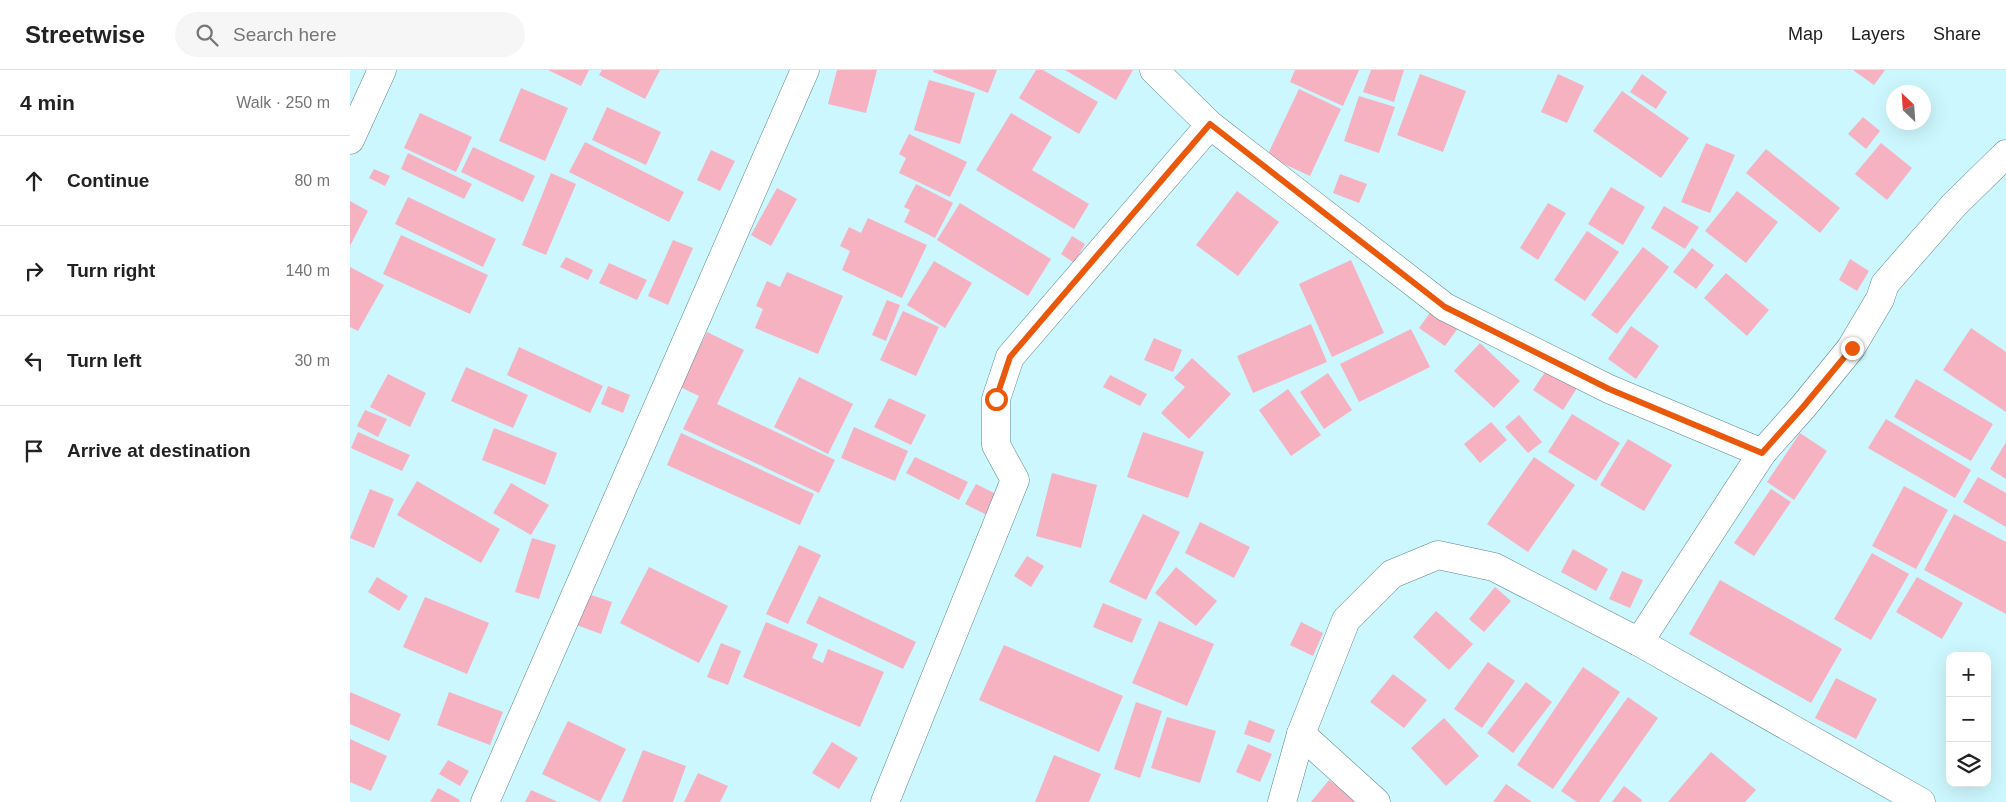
<!DOCTYPE html>
<html lang="en">
<head>
<meta charset="utf-8">
<style>
	:root { --surface:#fff; --page:#f6f6f6; --text:#222; --muted:#767676; --line:#e0e0e0 }
	body { margin:0; font-family:Arial,sans-serif; background:var(--page); color:var(--text) }
	.controls { position:absolute; right:15px; bottom:15px; display:grid; overflow:hidden; border-radius:10px; box-shadow:0 5px 20px #0002 }
	.controls button { width:45px; height:45px; display:grid; place-items:center; padding:0; border:0; border-bottom:1px solid var(--line); background:var(--surface); color:var(--text); font:25px sans-serif }
	.compass { position:absolute; left:1536px; top:15px; width:45px; height:45px; border-radius:50%; background:var(--surface); box-shadow:0 5px 20px #0002; rotate:335deg }
	.stop { position:absolute; width:15px; height:15px; margin:-11px; border:4px solid #ea580c; border-radius:50%; background:#fff }
	.stop.end { background:#ea580c; border-color:#fff; box-shadow:0 1px 5px #0008 }
	.list { margin:0; padding:0; list-style:none }
	h2 { display:flex; justify-content:space-between; align-items:center; height:65px; margin:0; padding:0 20px; font-size:21px }
	h2 small { font-size:16px; font-weight:400; color:var(--muted) }
	.list li { display:grid; grid-template-columns:32px 1fr auto; gap:15px; align-items:center; box-sizing:border-box; height:90px; padding:0 20px; border-top:1px solid var(--line) }
	.list b { display:block; font-size:19px; white-space:nowrap }
	.list em { font-size:16px; font-style:normal; color:var(--muted) }
	.icon { flex:none; width:28px; height:28px; fill:none; stroke:currentColor; stroke-width:2; stroke-linecap:round; stroke-linejoin:round }
	.map { position:relative; flex:none; width:1656px; height:732px; overflow:hidden }
	header { display:flex; align-items:center; gap:30px; box-sizing:border-box; height:70px; padding:0 25px; background:var(--surface); border-bottom:1px solid var(--line) }
	header strong { font-size:24px }
	nav { display:flex; gap:28px; margin-inline-start:auto; font-size:18px }
	.search { width:350px; height:45px; background:var(--page); display:flex; align-items:center; gap:12px; box-sizing:border-box; padding:0 18px; border-radius:28px; color:var(--muted); font-size:19px }
	main { display:flex }
	aside { flex:1; background:var(--surface) }
	.map>svg:first-child { display:block }
	.building { fill:#f6b2c0 }
	.lines { fill:none; stroke-linecap:round; stroke-linejoin:round }
	.minor-casing { stroke:#5e858c; stroke-width:29 }
	.minor { stroke:#fff; stroke-width:28 }
	.route { stroke:#ea580c; stroke-width:6 }
</style>
</head>
<body>
<header>
<strong>Streetwise</strong>
<div class="search"><svg class="icon" aria-label="search" viewBox="0 0 24 24"><circle cx="10" cy="10" r="6"/><path d="M15 15l6 6"/></svg>Search here</div>
<nav><a>Map</a><a>Layers</a><a>Share</a></nav>
</header>
<main>
<aside>
<h2>4 min<small>Walk · 250 m</small></h2>
<ul class="list">
<li><svg class="icon" aria-label="ahead" viewBox="0 0 24 24"><path d="M12 20V5M6 11l6-6 6 6"/></svg><div><b>Continue</b></div><em>80 m</em></li>
<li><svg class="icon" aria-label="right" viewBox="0 0 24 24"><path d="M7 20v-9h11M14 6l5 5-5 5"/></svg><div><b>Turn right</b></div><em>140 m</em></li>
<li><svg class="icon" aria-label="left" viewBox="0 0 24 24"><path d="M17 20v-9H6M10 6l-5 5 5 5"/></svg><div><b>Turn left</b></div><em>30 m</em></li>
<li><svg class="icon" aria-label="arrive" viewBox="0 0 24 24"><path d="M6 21V4h12l-3 4 3 4H6"/></svg><div><b>Arrive at destination</b></div></li>
</ul>
</aside>
<div class="map">
<svg width="1656" height="732" viewBox="0 0 1656 732">
	<rect width="100%" height="100%" fill="#cdf7fe"/>
	<g class="building">
		<polygon points="198,0 239,0 231,16"/>
		<polygon points="252,0 310,0 295,29 249,5"/>
		<polygon points="487,0 527,0 516,43 478,34"/>
		<polygon points="584,0 647,0 638,23 583,2"/>
		<polygon points="686,0 693,0 748,32 729,64 669,28"/>
		<polygon points="715,0 783,0 766,30"/>
		<polygon points="945,0 1009,0 993,36 940,12"/>
		<polygon points="1021,0 1054,0 1044,32 1013,22"/>
		<polygon points="1503,0 1535,0 1524,15"/>
		<polygon points="1070,4 1116,21 1093,82 1047,65"/>
		<polygon points="1208,4 1234,16 1217,53 1191,42"/>
		<polygon points="1292,4 1317,22 1306,39 1280,22"/>
		<polygon points="579,10 625,23 610,74 564,60"/>
		<polygon points="171,18 218,38 195,91 149,71"/>
		<polygon points="949,19 991,39 960,106 917,86"/>
		<polygon points="1272,21 1339,68 1311,108 1243,61"/>
		<polygon points="1009,26 1045,37 1029,83 994,71"/>
		<polygon points="257,37 311,62 296,95 242,70"/>
		<polygon points="70,43 122,67 106,102 54,78"/>
		<polygon points="661,43 702,67 682,100 739,134 724,159 626,100"/>
		<polygon points="1513,47 1530,61 1516,79 1498,64"/>
		<polygon points="559,64 617,92 600,127 549,103 556,88 549,84"/>
		<polygon points="235,72 334,122 319,152 219,102"/>
		<polygon points="1356,73 1385,85 1360,143 1331,132"/>
		<polygon points="1531,73 1562,98 1537,130 1505,104"/>
		<polygon points="123,77 185,106 173,132 111,102"/>
		<polygon points="1416,79 1490,138 1470,163 1396,103"/>
		<polygon points="361,80 385,91 370,121 347,110"/>
		<polygon points="58,83 122,114 114,129 51,99"/>
		<polygon points="24,99 40,106 35,116 19,108"/>
		<polygon points="201,103 226,114 196,185 172,175"/>
		<polygon points="990,104 1017,114 1009,133 983,123"/>
		<polygon points="566,114 603,133 585,168 554,152 560,140 554,137"/>
		<polygon points="1261,117 1295,137 1273,175 1238,154"/>
		<polygon points="427,118 447,129 421,176 401,165"/>
		<polygon points="887,121 929,152 888,206 846,175"/>
		<polygon points="1387,121 1428,152 1396,193 1355,161"/>
		<polygon points="58,127 146,169 133,197 45,154"/>
		<polygon points="0,131 18,141 0,176"/>
		<polygon points="610,133 701,189 678,226 587,170"/>
		<polygon points="1198,133 1216,143 1188,190 1170,178"/>
		<polygon points="1314,136 1349,157 1335,179 1301,158"/>
		<polygon points="518,148 577,175 552,228 492,200 500,181 490,176 499,157 511,163"/>
		<polygon points="1237,161 1269,182 1235,231 1204,210"/>
		<polygon points="51,165 138,205 120,244 33,204"/>
		<polygon points="722,166 735,174 724,193 711,184"/>
		<polygon points="323,170 343,178 318,235 298,226"/>
		<polygon points="1293,177 1319,197 1267,264 1241,245"/>
		<polygon points="1342,178 1364,195 1346,219 1323,202"/>
		<polygon points="216,187 243,200 238,210 210,197"/>
		<polygon points="1500,189 1519,201 1507,221 1489,210"/>
		<polygon points="1001,190 1034,263 982,287 949,214"/>
		<polygon points="584,191 622,213 595,258 557,235"/>
		<polygon points="259,193 297,210 287,230 249,213"/>
		<polygon points="0,197 34,215 8,261 0,257"/>
		<polygon points="437,202 493,226 468,284 405,258 413,239 406,236 417,211 430,217"/>
		<polygon points="1376,203 1419,240 1397,266 1354,228"/>
		<polygon points="537,230 550,235 536,271 522,265"/>
		<polygon points="1082,240 1108,258 1095,276 1069,258"/>
		<polygon points="553,241 589,257 566,306 530,290"/>
		<polygon points="961,254 977,292 903,323 887,286"/>
		<polygon points="1281,256 1309,276 1286,309 1258,289"/>
		<polygon points="1621,258 1656,282 1656,342 1593,300"/>
		<polygon points="1061,259 1080,297 1009,332 990,294"/>
		<polygon points="357,262 394,280 367,334 485,390 469,423 333,359 349,326 330,317"/>
		<polygon points="804,268 832,280 823,302 794,290"/>
		<polygon points="1130,273 1170,311 1144,338 1104,301"/>
		<polygon points="169,277 253,316 240,343 157,305"/>
		<polygon points="842,288 881,324 839,369 811,343 835,317 824,308"/>
		<polygon points="116,297 178,325 163,358 101,331"/>
		<polygon points="1197,299 1227,318 1213,340 1183,320"/>
		<polygon points="978,303 1002,340 974,359 950,322"/>
		<polygon points="38,304 76,323 60,357 20,337"/>
		<polygon points="760,305 797,324 790,336 753,317"/>
		<polygon points="449,307 503,334 478,384 424,357"/>
		<polygon points="1566,309 1643,354 1621,391 1544,347"/>
		<polygon points="258,316 280,325 273,343 251,334"/>
		<polygon points="938,319 971,365 941,386 909,340"/>
		<polygon points="539,328 576,345 561,375 524,357"/>
		<polygon points="15,340 37,349 28,367 7,356"/>
		<polygon points="1222,344 1270,373 1246,411 1198,382"/>
		<polygon points="1169,345 1192,372 1178,383 1155,357"/>
		<polygon points="1536,349 1621,400 1605,428 1518,378"/>
		<polygon points="1141,352 1157,370 1130,393 1114,374"/>
		<polygon points="504,357 558,381 545,411 491,388"/>
		<polygon points="144,358 207,383 195,415 132,390"/>
		<polygon points="8,362 60,385 52,401 1,378"/>
		<polygon points="793,362 854,382 838,428 777,407"/>
		<polygon points="331,363 464,424 450,455 317,395"/>
		<polygon points="1450,363 1477,381 1444,430 1417,412"/>
		<polygon points="1278,369 1322,395 1294,441 1250,415"/>
		<polygon points="1656,372 1656,409 1640,399"/>
		<polygon points="565,387 618,412 609,430 556,403"/>
		<polygon points="1184,387 1225,415 1178,482 1137,454"/>
		<polygon points="702,403 747,415 731,478 686,466"/>
		<polygon points="1628,407 1656,423 1656,457 1613,432"/>
		<polygon points="67,411 150,459 131,493 47,445"/>
		<polygon points="161,413 199,435 181,465 143,443"/>
		<polygon points="626,414 648,425 637,445 615,434"/>
		<polygon points="1554,416 1598,440 1566,499 1522,476"/>
		<polygon points="20,419 44,429 24,478 0,468"/>
		<polygon points="1421,419 1441,432 1404,486 1384,473"/>
		<polygon points="793,444 830,462 796,530 759,512"/>
		<polygon points="1604,444 1656,472 1656,544 1574,500"/>
		<polygon points="850,452 900,477 884,508 835,483"/>
		<polygon points="182,468 206,475 189,529 165,522"/>
		<polygon points="449,475 471,485 438,554 416,544"/>
		<polygon points="1223,479 1258,499 1246,521 1211,502"/>
		<polygon points="1522,483 1559,504 1521,570 1484,549"/>
		<polygon points="677,486 694,496 681,517 664,506"/>
		<polygon points="299,497 378,536 349,593 270,553"/>
		<polygon points="826,497 867,531 846,556 805,523"/>
		<polygon points="1272,501 1293,510 1280,538 1259,529"/>
		<polygon points="27,507 58,526 49,541 18,522"/>
		<polygon points="1567,507 1613,533 1592,569 1546,542"/>
		<polygon points="1370,510 1492,579 1461,633 1339,564"/>
		<polygon points="1145,517 1161,531 1134,562 1119,549"/>
		<polygon points="232,522 262,532 251,564 221,553"/>
		<polygon points="469,526 566,572 553,599 456,553"/>
		<polygon points="75,527 139,553 117,604 53,577"/>
		<polygon points="753,533 792,549 782,573 743,557"/>
		<polygon points="1086,541 1123,574 1099,600 1063,567"/>
		<polygon points="809,551 864,574 837,636 782,613"/>
		<polygon points="416,552 468,574 462,588 473,593 478,579 534,602 510,657 393,607"/>
		<polygon points="951,552 973,563 963,586 940,575"/>
		<polygon points="371,573 391,581 378,615 357,607"/>
		<polygon points="654,575 773,626 749,682 629,630"/>
		<polygon points="1138,592 1165,611 1132,658 1104,639"/>
		<polygon points="1233,597 1270,622 1203,719 1167,695"/>
		<polygon points="1043,604 1077,630 1054,658 1020,632"/>
		<polygon points="1486,608 1527,629 1506,669 1465,648"/>
		<polygon points="1176,612 1202,632 1163,683 1137,663"/>
		<polygon points="0,622 51,644 39,671 0,654"/>
		<polygon points="99,622 153,642 140,675 87,655"/>
		<polygon points="1278,627 1308,648 1249,732 1227,732 1211,721"/>
		<polygon points="786,632 812,641 790,708 764,699"/>
		<polygon points="817,647 866,661 850,713 801,698"/>
		<polygon points="1094,648 1129,686 1096,716 1061,678"/>
		<polygon points="899,650 925,660 920,673 894,664"/>
		<polygon points="218,651 276,679 250,732 192,704"/>
		<polygon points="0,669 37,686 21,721 0,712"/>
		<polygon points="482,672 508,688 489,719 462,703"/>
		<polygon points="898,674 922,684 910,712 886,702"/>
		<polygon points="293,680 336,696 323,732 272,732"/>
		<polygon points="1361,682 1406,720 1395,732 1318,732"/>
		<polygon points="704,685 751,704 739,732 685,732"/>
		<polygon points="98,690 119,701 110,716 89,704"/>
		<polygon points="348,703 378,716 370,732 334,732"/>
		<polygon points="979,710 1007,732 961,732"/>
		<polygon points="1156,714 1182,732 1143,732"/>
		<polygon points="1274,716 1292,730 1291,732 1262,732"/>
		<polygon points="88,718 110,730 109,732 80,732"/>
		<polygon points="181,720 208,732 175,732"/>
	</g>
	<g class="lines">
		<defs>
			<g id="minor">
				<polyline points="804,0 860,55 1095,237 1259,319 1412,383"/>
				<polyline points="0,70 32,0"/>
				<polyline points="1289,572 1412,383 1453,337 1501,278 1530,229 1535,214 1604,135 1656,84"/>
				<polyline points="951,664 1026,732"/>
				<polyline points="135,732 455,0"/>
				<polyline points="535,732 665,410 646,375 646,329 660,287 860,55"/>
				<polyline points="932,732 951,664 996,550 1042,504 1088,485 1144,497 1289,572 1571,732"/>
			</g>
		</defs>
		<use href="#minor" class="minor-casing"/>
		<use href="#minor" class="minor"/>
	</g>
	<g class="lines">
		<polyline class="route" points="646,329 660,287 860,54 1095,237 1259,319 1412,383 1453,337 1502,278"/>
	</g>
</svg>
<div class="controls">
<button>+</button>
<button>−</button>
<button><svg class="icon" aria-label="layers" viewBox="0 0 24 24"><path d="M12 4l9 5-9 5-9-5zM3 14l9 5 9-5"/></svg></button>
</div>
<svg class="compass" viewBox="-18 -18 36 36"><path d="M0-13l5 13h-10z" fill="#e53935"/><path d="M0 13l5-13h-10z" fill="#767676"/></svg>
<div class="stop" style="left:646px;top:329px"></div>
<div class="stop end" style="left:1502px;top:278px"></div>
</div>
</main>
</body>
</html>
